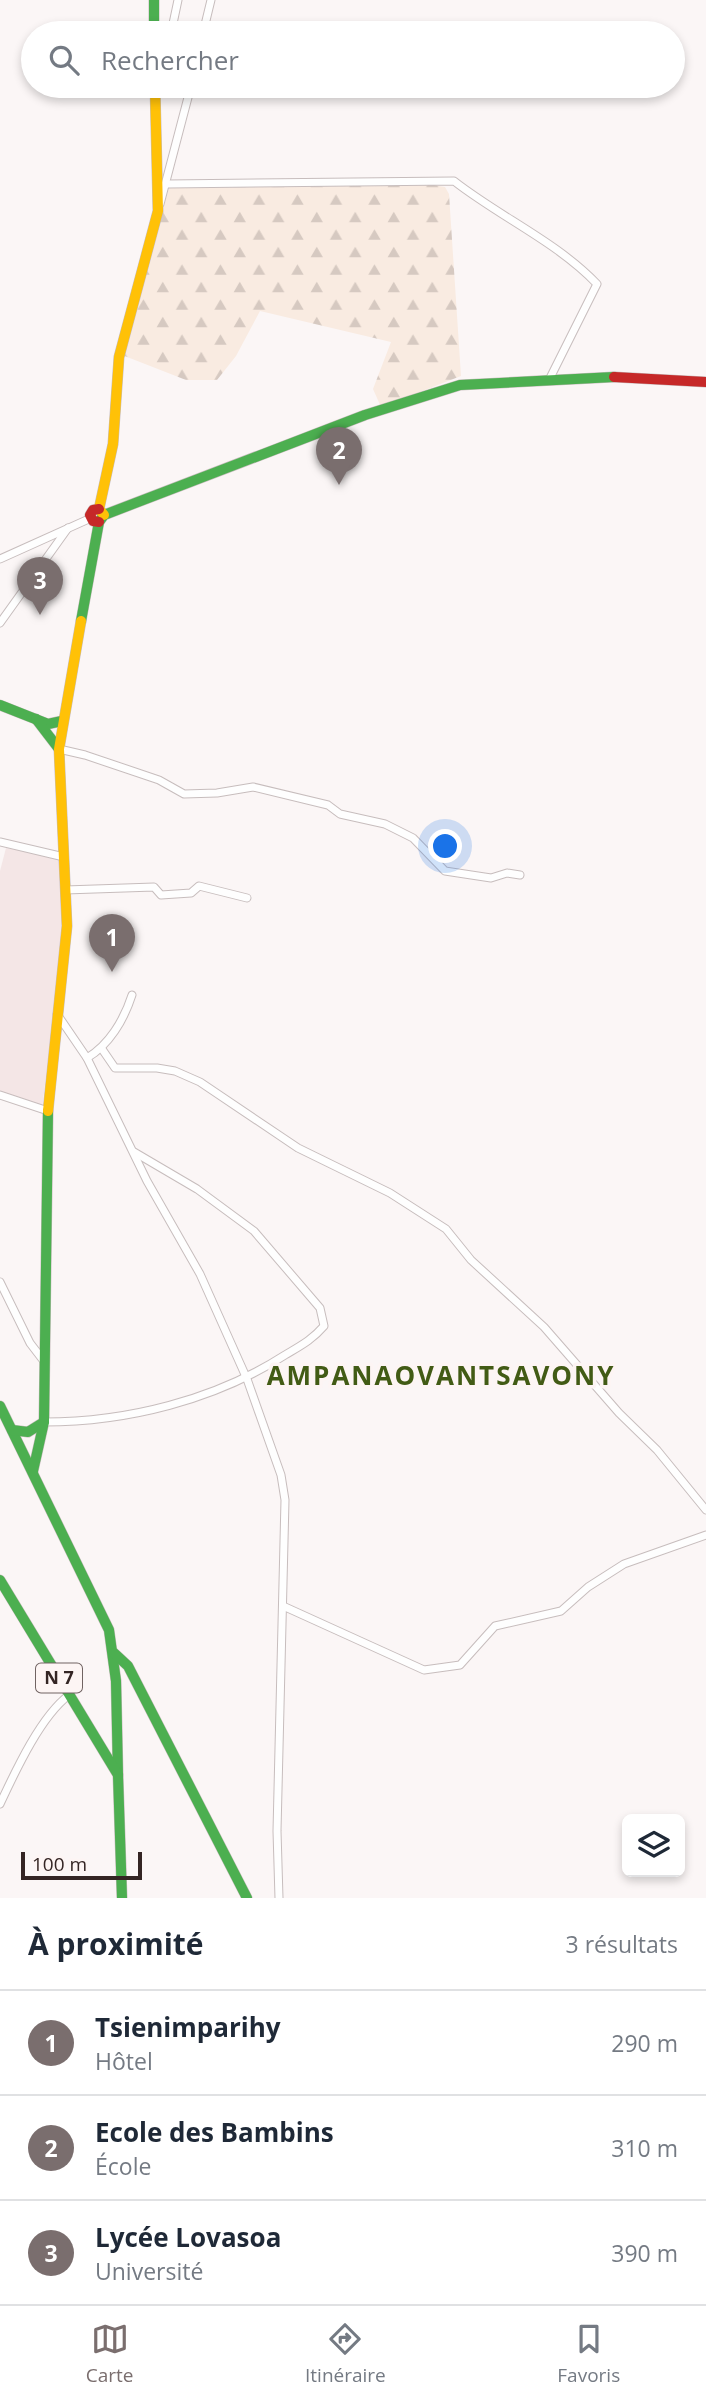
<!DOCTYPE html>
<html lang="fr">
<head>
<meta charset="utf-8">
<style>
	:root { --surface:#fff; --page:#f6f6f7; --text:#1f2937; --muted:#747a83; --line:#e0e1e3; --accent:#7a6e6e }
	body { margin:0; font-family:"Open Sans",sans-serif; background:var(--page); color:var(--text) }
	.controls { position:absolute; right:21px; bottom:21px; display:grid; overflow:hidden; border-radius:10px; box-shadow:0 4px 10px #0003 }
	.controls button { width:63px; height:63px; display:grid; place-items:center; padding:0; border:0; border-bottom:2px solid var(--line); background:var(--surface); color:var(--text); font:35px sans-serif }
	.scale { position:absolute; left:21px; bottom:18px; width:121px; box-sizing:border-box; padding-left:7px; border:4px solid #342524; border-top:0; font-size:19px; line-height:24px; white-space:nowrap; color:#342524; -webkit-text-stroke:5px #fdf5f4; paint-order:stroke }
	.you { position:absolute; left:446px; top:847px; width:24px; height:24px; margin:-18px; border:5px solid #fff; border-radius:50%; background:#1a73e8; box-shadow:0 0 0 10px #1a73e833 }
	.badge { display:grid; place-items:center; width:46px; height:46px; border-radius:50%; background:var(--accent); color:#fff; font-size:23px; font-weight:700 }
	.pin { position:absolute; translate:-50% -58px; filter:drop-shadow(0 2px 4px #0008) }
	.pin::after { content:''; position:absolute; top:37px; width:24px; height:21px; background:inherit; clip-path:polygon(0 0,100% 0,50% 100%) }
	.list { margin:0; padding:0; list-style:none }
	h2 { display:flex; justify-content:space-between; align-items:center; height:91px; margin:0; padding:0 28px; font-size:30px }
	h2 small { font-size:23px; font-weight:400; color:var(--muted) }
	.list li { display:grid; grid-template-columns:46px 1fr auto; gap:21px; align-items:center; box-sizing:border-box; height:105px; padding:0 28px; border-top:2px solid var(--line) }
	.list b { display:block; font-size:26px; white-space:nowrap }
	.list p { margin:0; font-size:23px; white-space:nowrap; color:var(--muted) }
	.list em { font-size:23px; font-style:normal; color:var(--muted) }
	.icon { flex:none; width:38px; height:38px; fill:none; stroke:currentColor; stroke-width:2; stroke-linecap:round; stroke-linejoin:round }
	.map { position:relative; flex:none; width:706px; height:1898px; overflow:hidden }
	.search { position:absolute; background:var(--surface); box-shadow:0 4px 10px #0003; left:21px; right:21px; top:21px; height:77px; display:flex; align-items:center; gap:18px; box-sizing:border-box; padding:0 24px; border-radius:38px; color:var(--muted); font-size:26px }
	.sheet { height:406px; background:var(--surface) }
	nav { display:flex; justify-content:space-around; align-items:center; box-sizing:border-box; height:98px; border-top:2px solid var(--line); background:var(--surface); font-size:19px; color:var(--muted) }
	nav a { display:grid; justify-items:center; gap:4px }
	nav .on { color:var(--accent) }
	.map>svg:first-child { display:block }
	.built { fill:#f4e6e6 }
	.forest { fill:url(#forest-firs) }
	.lines { fill:none; stroke-linecap:round; stroke-linejoin:round }
	.street-casing { stroke:#c7bdbd; stroke-width:9 }
	.fast-casing { stroke:#c7bdbd; stroke-width:11 }
	.slow-casing { stroke:#c7bdbd; stroke-width:11 }
	.jam-casing { stroke:#c7bdbd; stroke-width:11 }
	.street { stroke:#fefefe; stroke-width:7 }
	.fast { stroke:#4caf50; stroke-width:10 }
	.slow { stroke:#ffc107; stroke-width:10 }
	.jam { stroke:#c62828; stroke-width:10 }
	.labels { text-anchor:middle; stroke-width:7; stroke-linejoin:round; paint-order:stroke }
	.shield { fill:#fdf5f4; stroke:#706362; stroke-width:2 }
	.shield-label { font-size:18px; font-weight:bold; fill:#342524 }
	.district-label { font-size:26px; font-weight:bold; letter-spacing:2px; fill:#425b15; stroke:#fdf5f4 }
</style>
</head>
<body>
<div class="map">
<svg width="706" height="1898" viewBox="0 0 706 1898">
	<defs>
		<pattern id="forest-firs" width="22" height="20" patternUnits="userSpaceOnUse" patternTransform="scale(1.75)"><rect width="22" height="20" fill="#f9ebe1"/><path d="M5 1l3.5 6h-7zM16 11l3.5 6h-7z" fill="#d6c9c1"/></pattern>
	</defs>
	<rect width="100%" height="100%" fill="#fbf6f6"/>
	<polygon class="built" points="6,848 62,858 64,924 42,1110 0,1095 0,871"/>
	<polygon class="forest" points="434,185 445,187 449,194 461,376 381,407 373,389 391,342 260,311 236,356 217,380 186,380 122,355 169,188"/>
	<g class="lines">
		<defs>
			<g id="street">
				<polyline points="171,33 178,0"/>
				<polyline points="203,33 211,0"/>
				<path d="M 167,184 L 454,181 C 500,217 557,242 597,284 L 549,380"/>
				<polyline points="160,204 191,86"/>
				<polyline points="0,559 91,518"/>
				<polyline points="0,623 68,528"/>
				<polyline points="59,749 85,755 159,780 184,794 217,793 253,787 328,805 340,814 385,824 413,838 445,871 491,878 507,873 520,875"/>
				<polyline points="0,842 64,857"/>
				<polyline points="65,890 154,887 161,895 191,893 199,886 247,898"/>
				<polyline points="57,1014 87,1058 147,1181 200,1274 247,1379 281,1475 285,1500 277,1831 279,1898"/>
				<polyline points="102,1049 115,1068 157,1068 175,1071 200,1082 298,1148 390,1193 446,1229 471,1260 544,1327 619,1413 657,1450 706,1510"/>
				<path d="M 87,1058 C 109,1045 124,1020 132,995"/>
				<polyline points="0,1095 48,1111"/>
				<polyline points="0,1282 30,1343 43,1360"/>
				<path d="M 44,1422 C 127,1422 215,1400 285,1355 C 300,1346 312,1340 324,1326 L 320,1308 L 254,1231 L 197,1189 L 134,1152"/>
				<polyline points="283,1606 424,1670 460,1665 495,1626 561,1611 588,1587 624,1564 706,1535"/>
				<path d="M 0,1804 C 15,1772 40,1717 69,1695"/>
			</g>
			<g id="fast">
				<polyline points="154,0 154,33"/>
				<polyline points="81,621 99,522 104,515 365,415 460,385 614,377"/>
				<polyline points="0,705 48,724 62,721"/>
				<polyline points="36,719 59,749"/>
				<polyline points="0,1406 109,1630 116,1681 118,1775"/>
				<polyline points="12,1430 28,1432 44,1422"/>
				<polyline points="33,1471 44,1422 48,1111"/>
				<polyline points="0,1580 118,1775 122,1898"/>
				<polyline points="114,1653 128,1666 247,1898"/>
			</g>
			<g id="slow">
				<polyline points="104,515 99,509 113,444 119,357 158,211 155,86"/>
				<polyline points="48,1111 67,926 59,749 81,621"/>
			</g>
			<g id="jam">
				<polyline points="614,377 706,382"/>
				<polyline points="99,509 93,510 90,515 93,521 99,522"/>
			</g>
		</defs>
		<use href="#street" class="street-casing"/>
		<use href="#fast" class="fast-casing"/>
		<use href="#slow" class="slow-casing"/>
		<use href="#jam" class="jam-casing"/>
		<use href="#street" class="street"/>
		<use href="#fast" class="fast"/>
		<use href="#slow" class="slow"/>
		<use href="#jam" class="jam"/>
	</g>
	<g class="labels">
		<rect class="shield" x="36" y="1663.5" width="46" height="29" rx="5"/>
		<g class="shield-label">
			<text x="59" y="1684">N 7</text>
		</g>
		<g class="district-label">
			<text x="441" y="1385">AMPANAOVANTSAVONY</text>
		</g>
	</g>
</svg>
<div class="controls">
<button><svg class="icon" aria-label="layers" viewBox="0 0 24 24"><path d="M12 4l9 5-9 5-9-5zM3 14l9 5 9-5"/></svg></button>
</div>
<div class="scale">100 m</div>
<div class="you"></div>
<div class="pin badge" style="left:112px;top:972px">1</div>
<div class="pin badge" style="left:339px;top:485px">2</div>
<div class="pin badge" style="left:40px;top:615px">3</div>
<div class="search"><svg class="icon" aria-label="search" viewBox="0 0 24 24"><circle cx="10" cy="10" r="6"/><path d="M15 15l6 6"/></svg>Rechercher</div>
</div>
<section class="sheet">
<h2>À proximité<small>3 résultats</small></h2>
<ul class="list">
<li><span class="badge">1</span><div><b>Tsienimparihy</b><p>Hôtel</p></div><em>290 m</em></li>
<li><span class="badge">2</span><div><b>Ecole des Bambins</b><p>École</p></div><em>310 m</em></li>
<li><span class="badge">3</span><div><b>Lycée Lovasoa</b><p>Université</p></div><em>390 m</em></li>
</ul>
</section>
<nav>
<a class="on"><svg class="icon" aria-label="map" viewBox="0 0 24 24"><path d="M3 6l6-2 6 2 6-2v14l-6 2-6-2-6 2zM9 4v14M15 6v14"/></svg>Carte</a>
<a><svg class="icon" aria-label="directions" viewBox="0 0 24 24"><path d="M12 3l9 9-9 9-9-9zM9 14v-3h6M13 9l2 2-2 2"/></svg>Itinéraire</a>
<a><svg class="icon" aria-label="saved" viewBox="0 0 24 24"><path d="M7 4h10v16l-5-4-5 4z"/></svg>Favoris</a>
</nav>
</body>
</html>
